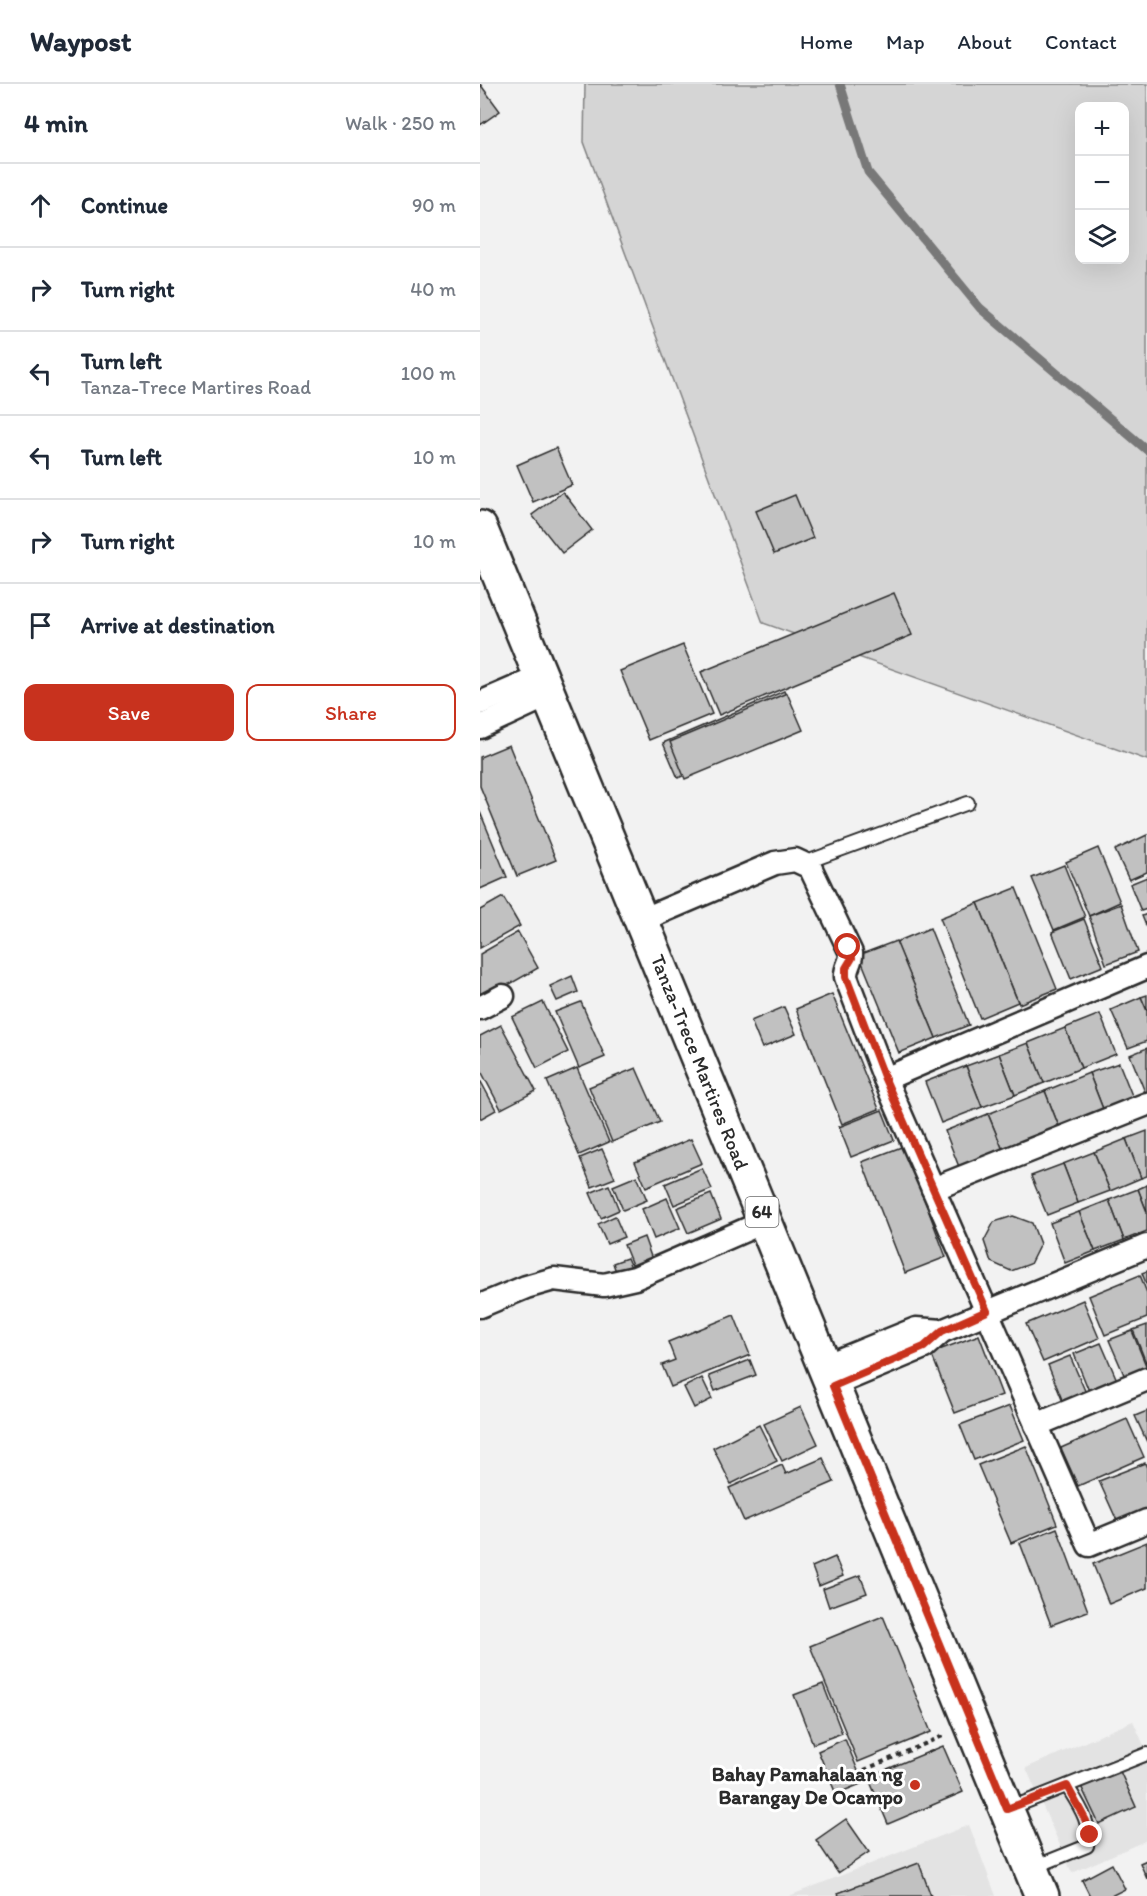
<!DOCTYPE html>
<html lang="en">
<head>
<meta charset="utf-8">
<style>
	:root { --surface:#fff; --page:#f2f2f3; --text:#1f2937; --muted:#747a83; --line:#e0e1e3; --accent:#c8321e }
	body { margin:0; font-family:Itim,sans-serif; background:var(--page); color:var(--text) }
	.controls { position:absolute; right:18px; top:18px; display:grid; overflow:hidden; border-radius:12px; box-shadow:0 6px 24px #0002 }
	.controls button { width:54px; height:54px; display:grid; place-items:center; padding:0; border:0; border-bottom:2px solid var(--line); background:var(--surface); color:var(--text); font:30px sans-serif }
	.stop { position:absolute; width:18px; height:18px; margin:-14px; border:4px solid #c8321e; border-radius:50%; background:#fff }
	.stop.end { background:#c8321e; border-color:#fff; box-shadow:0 2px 6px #0008 }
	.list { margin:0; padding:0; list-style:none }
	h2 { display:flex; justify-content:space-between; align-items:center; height:78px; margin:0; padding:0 24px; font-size:26px }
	h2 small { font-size:20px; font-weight:400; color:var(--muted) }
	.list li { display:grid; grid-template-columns:39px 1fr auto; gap:18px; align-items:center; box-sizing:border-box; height:84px; padding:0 24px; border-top:2px solid var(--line) }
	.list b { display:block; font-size:22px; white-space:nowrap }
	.list p { margin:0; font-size:20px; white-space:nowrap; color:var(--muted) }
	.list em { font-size:20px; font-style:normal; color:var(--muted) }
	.actions { display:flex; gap:12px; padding:18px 24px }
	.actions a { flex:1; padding:14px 0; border:2px solid var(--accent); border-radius:12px; text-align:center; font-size:21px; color:var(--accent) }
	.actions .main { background:var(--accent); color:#fff }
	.icon { flex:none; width:33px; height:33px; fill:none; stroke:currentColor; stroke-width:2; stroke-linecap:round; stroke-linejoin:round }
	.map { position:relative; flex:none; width:667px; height:1812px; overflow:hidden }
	header { display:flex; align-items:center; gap:36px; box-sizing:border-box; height:84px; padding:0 30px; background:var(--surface); border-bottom:2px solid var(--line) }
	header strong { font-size:28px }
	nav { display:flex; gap:33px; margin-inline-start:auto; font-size:21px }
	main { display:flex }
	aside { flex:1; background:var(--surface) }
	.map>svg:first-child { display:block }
	.built { fill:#e3e3e3 }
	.green { fill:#d5d5d5; stroke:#808080; stroke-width:1.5; fill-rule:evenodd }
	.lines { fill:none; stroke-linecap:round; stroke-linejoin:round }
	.stream { stroke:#787878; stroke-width:9 }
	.building { fill:#c1c1c1; stroke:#2b2b2b; stroke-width:1.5 }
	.service-casing { stroke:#2b2b2b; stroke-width:16 }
	.minor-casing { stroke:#2b2b2b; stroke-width:27 }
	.primary-casing { stroke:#2b2b2b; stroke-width:38 }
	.path { stroke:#2b2b2b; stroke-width:4; stroke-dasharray:4.5 4.5; stroke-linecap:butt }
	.service { stroke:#fff; stroke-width:12 }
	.minor { stroke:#fff; stroke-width:22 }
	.primary { stroke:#fff; stroke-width:33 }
	.route { stroke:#c8321e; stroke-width:8 }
	.poi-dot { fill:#c8321e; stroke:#fff; stroke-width:2 }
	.labels { text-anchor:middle; stroke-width:6; stroke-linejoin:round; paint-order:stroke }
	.shield { fill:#fff; stroke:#6b6b6b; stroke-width:1.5 }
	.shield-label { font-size:18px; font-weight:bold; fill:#2b2b2b }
	.street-label { font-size:20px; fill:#2b2b2b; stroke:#fff }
	.poi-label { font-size:20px; font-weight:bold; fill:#2b2b2b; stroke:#fff; text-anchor:end }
</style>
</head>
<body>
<header>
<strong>Waypost</strong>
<nav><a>Home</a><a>Map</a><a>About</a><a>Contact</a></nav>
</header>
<main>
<aside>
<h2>4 min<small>Walk · 250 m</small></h2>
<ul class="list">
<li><svg class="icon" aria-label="ahead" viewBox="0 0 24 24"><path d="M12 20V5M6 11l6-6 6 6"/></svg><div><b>Continue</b></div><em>90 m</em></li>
<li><svg class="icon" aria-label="right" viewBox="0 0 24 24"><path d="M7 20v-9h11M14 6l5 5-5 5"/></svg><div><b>Turn right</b></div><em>40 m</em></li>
<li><svg class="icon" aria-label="left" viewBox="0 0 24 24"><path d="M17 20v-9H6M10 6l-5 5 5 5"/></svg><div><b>Turn left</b><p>Tanza-Trece Martires Road</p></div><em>100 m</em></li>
<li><svg class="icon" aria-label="left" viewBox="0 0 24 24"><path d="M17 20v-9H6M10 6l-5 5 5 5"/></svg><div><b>Turn left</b></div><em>10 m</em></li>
<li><svg class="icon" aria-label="right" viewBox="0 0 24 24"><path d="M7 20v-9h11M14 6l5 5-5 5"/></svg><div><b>Turn right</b></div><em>10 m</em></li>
<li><svg class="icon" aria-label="arrive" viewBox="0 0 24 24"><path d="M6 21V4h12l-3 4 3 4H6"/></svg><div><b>Arrive at destination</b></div></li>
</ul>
<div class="actions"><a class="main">Save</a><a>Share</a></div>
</aside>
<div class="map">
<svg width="667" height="1812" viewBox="0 0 667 1812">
	<rect width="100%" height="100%" fill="#f2f2f2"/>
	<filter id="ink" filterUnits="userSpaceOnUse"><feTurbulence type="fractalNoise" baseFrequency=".0167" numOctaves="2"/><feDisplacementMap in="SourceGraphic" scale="12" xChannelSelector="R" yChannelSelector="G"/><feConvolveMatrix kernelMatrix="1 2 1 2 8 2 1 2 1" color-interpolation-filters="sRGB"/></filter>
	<g filter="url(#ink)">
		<g class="built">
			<polygon points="653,1637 667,1668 667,1756 592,1789 546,1684"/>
			<polygon points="489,1741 516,1812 309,1812"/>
		</g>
		<path class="green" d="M 105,0 L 667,0 L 667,676 L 283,539 L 104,58 ZM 600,22 L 644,22 L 644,176 L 600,176 Z"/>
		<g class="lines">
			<polyline class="stream" points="360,0 388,88 500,224 667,366"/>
		</g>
		<g class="building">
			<polygon points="0,0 20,27 0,41"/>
			<polygon points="76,364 92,401 53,418 37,381"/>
			<polygon points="83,408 112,446 82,469 52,431"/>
			<polygon points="315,411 333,454 294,470 276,427"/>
			<polygon points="414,509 432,551 239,631 221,588"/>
			<polygon points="203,561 232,630 169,656 140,587"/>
			<polygon points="304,607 319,642 198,694 183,659"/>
			<polygon points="307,609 323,646 205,695 190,658"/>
			<polygon points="29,661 76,776 37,792 0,702 0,673"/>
			<polygon points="0,728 27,793 0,805"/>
			<polygon points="667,751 667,788 649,796 635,766"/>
			<polygon points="618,764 640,818 609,832 586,778"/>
			<polygon points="584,781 605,833 574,846 552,794"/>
			<polygon points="667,793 667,825 661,827 650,800"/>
			<polygon points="536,804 577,905 539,920 498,819"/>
			<polygon points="23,813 40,842 0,864 0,826"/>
			<polygon points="498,819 538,918 500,934 460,834"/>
			<polygon points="641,820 658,868 626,880 609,832"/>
			<polygon points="667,830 667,844 662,832"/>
			<polygon points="604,835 623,882 591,895 572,848"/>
			<polygon points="450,844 489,941 456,954 416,858"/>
			<polygon points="38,848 58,884 0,917 0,870"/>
			<polygon points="416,857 456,954 419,969 379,871"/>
			<polygon points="92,892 98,908 77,917 70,902"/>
			<polygon points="352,910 399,1025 362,1040 316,925"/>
			<polygon points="667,911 667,927 661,913"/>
			<polygon points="661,913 667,927 667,957 648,964 631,926"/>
			<polygon points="63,918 88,968 57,984 32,933"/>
			<polygon points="101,918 125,973 99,984 75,928"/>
			<polygon points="304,923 316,950 282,964 271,937"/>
			<polygon points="620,930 636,970 601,984 585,944"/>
			<polygon points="21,941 56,1007 21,1025 0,985 0,952"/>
			<polygon points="585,944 601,984 564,999 548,959"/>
			<polygon points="548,959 564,999 535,1011 519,970"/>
			<polygon points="667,964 667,1013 650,971"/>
			<polygon points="519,970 535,1011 502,1023 486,982"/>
			<polygon points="639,979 655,1019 625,1030 609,989"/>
			<polygon points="486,982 502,1023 461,1039 445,998"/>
			<polygon points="97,984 129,1058 99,1071 67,997"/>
			<polygon points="156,984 180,1038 132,1058 109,1003"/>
			<polygon points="609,989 625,1030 581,1048 565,1007"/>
			<polygon points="0,996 16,1026 0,1035"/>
			<polygon points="565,1007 581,1048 525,1071 508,1030"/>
			<polygon points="402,1026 414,1056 371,1073 359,1043"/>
			<polygon points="508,1030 525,1071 481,1088 465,1047"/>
			<polygon points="667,1047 667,1092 661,1094 646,1055"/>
			<polygon points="211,1055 222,1079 166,1103 155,1078"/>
			<polygon points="646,1055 661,1094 630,1107 614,1068"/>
			<polygon points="424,1062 466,1173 425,1189 382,1078"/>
			<polygon points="122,1065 135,1094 112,1103 100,1074"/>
			<polygon points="614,1068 630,1107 598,1119 583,1080"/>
			<polygon points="583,1080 598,1119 567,1131 551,1092"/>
			<polygon points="222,1084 232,1105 194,1121 185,1100"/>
			<polygon points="157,1092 167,1116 143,1126 133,1102"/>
			<polygon points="129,1101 139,1126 121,1134 110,1109"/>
			<polygon points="667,1101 667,1128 658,1105"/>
			<polygon points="658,1105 667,1128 667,1147 644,1156 629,1116"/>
			<polygon points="231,1110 241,1135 208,1149 197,1124"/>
			<polygon points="187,1114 200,1144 174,1155 162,1125"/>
			<polygon points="629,1116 644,1156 615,1167 599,1128"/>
			<polygon points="599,1128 615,1167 585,1179 570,1139"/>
			<polygon points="135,1132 144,1153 127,1160 118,1140"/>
			<polygon points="533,1132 552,1139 560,1160 550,1180 531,1187 511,1178 504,1157 514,1138"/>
			<polygon points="164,1153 174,1181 155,1188 144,1161"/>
			<polygon points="147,1174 153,1188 138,1194 133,1179"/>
			<polygon points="667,1187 667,1202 662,1189"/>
			<polygon points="660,1191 667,1209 667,1234 625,1251 609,1212"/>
			<polygon points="603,1216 619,1254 563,1278 546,1240"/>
			<polygon points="254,1231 270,1271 191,1303 182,1281 195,1276 188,1258"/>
			<polygon points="667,1241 667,1281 653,1246"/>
			<polygon points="652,1247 667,1284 645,1293 629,1256"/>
			<polygon points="499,1251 522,1311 475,1329 451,1269"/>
			<polygon points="621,1259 637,1296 609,1307 594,1270"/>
			<polygon points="590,1272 606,1309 583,1318 568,1281"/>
			<polygon points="270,1276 276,1291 235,1307 229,1292"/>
			<polygon points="222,1294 232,1315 214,1324 204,1303"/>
			<polygon points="530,1322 544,1356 494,1376 480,1341"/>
			<polygon points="321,1323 338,1360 302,1377 284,1340"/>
			<polygon points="667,1327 667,1358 655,1332"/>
			<polygon points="647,1335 664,1373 598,1402 581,1364"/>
			<polygon points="279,1341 297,1377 251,1400 233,1364"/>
			<polygon points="546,1362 577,1440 531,1459 498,1381"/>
			<polygon points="343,1374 354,1398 264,1437 249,1404 302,1381 306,1390"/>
			<polygon points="665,1379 667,1384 667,1425 638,1439 619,1397"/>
			<polygon points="577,1444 608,1527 571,1541 540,1459"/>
			<polygon points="667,1458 667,1504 629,1520 613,1480"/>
			<polygon points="355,1473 363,1492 339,1502 332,1483"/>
			<polygon points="380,1491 387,1509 349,1523 343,1505"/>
			<polygon points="403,1532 451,1648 378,1678 330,1562"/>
			<polygon points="343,1600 362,1649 333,1660 314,1611"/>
			<polygon points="365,1655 383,1699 356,1710 338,1667"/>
			<polygon points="463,1662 483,1708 408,1740 388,1693"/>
			<polygon points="639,1685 656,1723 619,1740 601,1702"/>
			<polygon points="366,1735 389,1768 358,1789 336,1756"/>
			<polygon points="667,1776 667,1795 660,1779"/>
			<polygon points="439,1779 451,1812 359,1812 358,1809"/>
			<polygon points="632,1780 645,1805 631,1812 610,1812 602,1796"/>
		</g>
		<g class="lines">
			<defs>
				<g id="service">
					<polyline points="324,779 488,719"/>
					<polyline points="528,1725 667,1670"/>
					<path d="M 552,1784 L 607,1762 C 613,1740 598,1720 587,1702"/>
				</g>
				<g id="minor">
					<polyline points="0,619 62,592"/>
					<polyline points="0,643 69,611"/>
					<path d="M 162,836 L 295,779 L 315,776 L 330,783 L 371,869 C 372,878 365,883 366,893 L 405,995 L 609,1461 L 667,1437"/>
					<polyline points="0,924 23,912"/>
					<polyline points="405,995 667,883"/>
					<polyline points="453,1105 667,1020"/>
					<polyline points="0,1222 46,1203 74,1195 124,1201 155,1194 286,1137"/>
					<polyline points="345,1282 436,1245 462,1247"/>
					<polyline points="353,1301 444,1263 462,1247 667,1162"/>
					<polyline points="556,1341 667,1295"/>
				</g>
				<polyline id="primary" points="0,444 562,1812"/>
			</defs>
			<use href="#service" class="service-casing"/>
			<use href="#minor" class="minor-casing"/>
			<use href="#primary" class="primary-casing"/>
			<polyline class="path" points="384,1686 463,1652"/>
			<use href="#service" class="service"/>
			<use href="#minor" class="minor"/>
			<use href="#primary" class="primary"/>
		</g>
	</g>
	<g class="lines" filter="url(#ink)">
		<polyline class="route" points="368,863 372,874 366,884 366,893 405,995 507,1227 462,1247 444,1263 353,1302 527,1725 587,1702 606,1737 610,1751"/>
	</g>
	<circle class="poi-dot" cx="435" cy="1701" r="6"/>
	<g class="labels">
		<rect class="shield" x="265.5" y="1113" width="33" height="30" rx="4.5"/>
		<g class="shield-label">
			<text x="282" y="1134">64</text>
		</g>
		<g class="street-label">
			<text transform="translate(220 978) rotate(68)" y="7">Tanza-Trece Martires Road</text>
		</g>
		<g class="poi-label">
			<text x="423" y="1697">Bahay Pamahalaan ng<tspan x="423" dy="23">Barangay De Ocampo</tspan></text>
		</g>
	</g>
</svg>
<div class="controls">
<button>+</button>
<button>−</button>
<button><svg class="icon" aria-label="layers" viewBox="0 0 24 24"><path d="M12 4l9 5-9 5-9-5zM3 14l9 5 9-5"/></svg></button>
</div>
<div class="stop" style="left:368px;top:863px"></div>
<div class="stop end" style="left:610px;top:1751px"></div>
</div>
</main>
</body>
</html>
